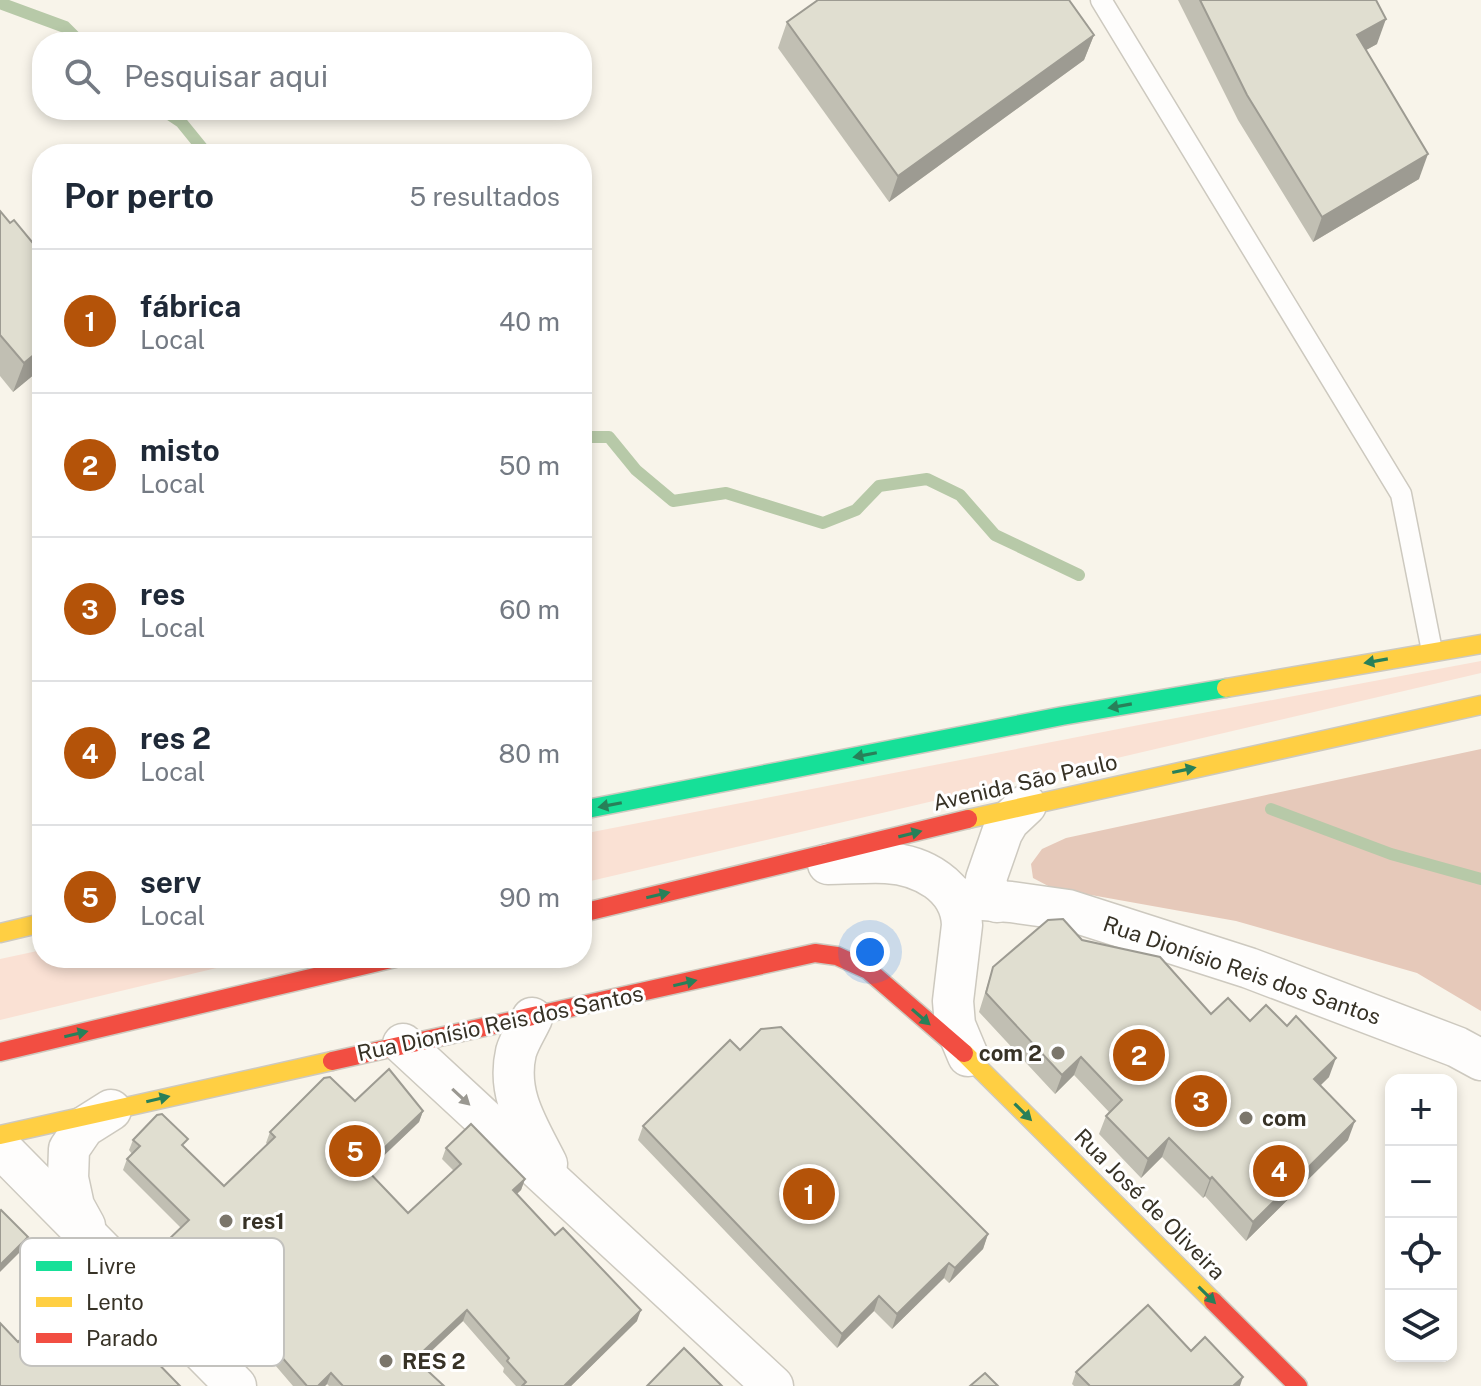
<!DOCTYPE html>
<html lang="pt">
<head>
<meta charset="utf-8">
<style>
	:root { --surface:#fff; --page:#f6f6f7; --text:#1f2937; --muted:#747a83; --line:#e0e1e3; --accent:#b45309 }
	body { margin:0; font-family:"Public Sans",sans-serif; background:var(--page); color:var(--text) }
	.controls { position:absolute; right:24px; bottom:24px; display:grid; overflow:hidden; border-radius:16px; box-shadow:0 4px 12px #0003 }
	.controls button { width:72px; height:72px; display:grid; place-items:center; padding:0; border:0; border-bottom:2px solid var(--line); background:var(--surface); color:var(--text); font:40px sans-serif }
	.you { position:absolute; left:870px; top:952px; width:28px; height:28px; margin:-20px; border:6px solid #fff; border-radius:50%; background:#1a73e8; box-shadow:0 0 0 12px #1a73e833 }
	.badge { display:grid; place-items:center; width:52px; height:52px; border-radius:50%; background:var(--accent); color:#fff; font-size:26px; font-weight:700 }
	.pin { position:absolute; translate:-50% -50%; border:4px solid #fff; box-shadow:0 2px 8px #0006 }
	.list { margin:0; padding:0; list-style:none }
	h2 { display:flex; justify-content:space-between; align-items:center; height:104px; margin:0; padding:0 32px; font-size:34px }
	h2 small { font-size:26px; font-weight:400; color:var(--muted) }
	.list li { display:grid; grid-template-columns:52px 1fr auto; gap:24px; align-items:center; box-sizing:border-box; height:144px; padding:0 32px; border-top:2px solid var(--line) }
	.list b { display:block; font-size:30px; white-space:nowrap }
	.list p { margin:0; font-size:26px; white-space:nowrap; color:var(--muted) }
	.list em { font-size:26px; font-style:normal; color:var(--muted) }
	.icon { flex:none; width:44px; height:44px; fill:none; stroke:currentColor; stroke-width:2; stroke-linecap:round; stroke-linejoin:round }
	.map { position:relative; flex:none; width:1481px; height:1386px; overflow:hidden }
	.search { position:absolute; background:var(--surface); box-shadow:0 4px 12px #0003; left:32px; top:32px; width:560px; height:88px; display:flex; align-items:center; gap:20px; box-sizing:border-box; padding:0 28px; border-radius:32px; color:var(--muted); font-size:30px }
	.panel { position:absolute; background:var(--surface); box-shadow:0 4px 12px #0003; left:32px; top:144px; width:560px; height:824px; border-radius:32px }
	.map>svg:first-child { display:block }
	.green { fill:#fae1d4 }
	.forest { fill:#e6c9ba }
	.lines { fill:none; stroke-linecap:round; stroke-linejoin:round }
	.stream { stroke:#b7c9a8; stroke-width:12 }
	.lane-casing { stroke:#cdc9bf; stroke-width:23 }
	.street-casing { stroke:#cdc9bf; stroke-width:43 }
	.fast-casing { stroke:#cdc9bf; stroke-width:21 }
	.slow-casing { stroke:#cdc9bf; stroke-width:21 }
	.jam-casing { stroke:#cdc9bf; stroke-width:21 }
	.lane { stroke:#fefdfc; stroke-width:20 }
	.street { stroke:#fefdfc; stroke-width:40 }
	.fast { stroke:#16e098; stroke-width:18 }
	.slow { stroke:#ffcf43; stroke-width:18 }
	.jam { stroke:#f24e42; stroke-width:18 }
	.wall { fill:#c1bfb3 }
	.shaded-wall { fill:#9d9b92 }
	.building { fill:#e0ded0; stroke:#9d9b92; stroke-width:2 }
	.oneway { fill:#288059 }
	.oneway2 { fill:#9a9891 }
	.poi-dot { fill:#7b766b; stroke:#fff; stroke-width:3 }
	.labels { text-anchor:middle; stroke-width:6; stroke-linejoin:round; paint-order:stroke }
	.street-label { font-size:22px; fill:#373226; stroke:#fff }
	.poi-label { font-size:22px; font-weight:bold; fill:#373226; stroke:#fff; text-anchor:start }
	.key { fill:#fff; stroke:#c3c2be; stroke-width:2 }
	.key-label { font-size:22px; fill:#373226 }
</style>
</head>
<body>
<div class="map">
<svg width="1481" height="1386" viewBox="0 0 1481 1386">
	<rect width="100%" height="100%" fill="#f8f4ea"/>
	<g class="green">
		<polygon points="1481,661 1481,673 582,883 582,834 1144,724"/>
		<polygon points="42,950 42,958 258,958 0,1020 0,959"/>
	</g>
	<polygon class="forest" points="1481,749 1481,1011 1417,973 1236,921 1052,888 1033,878 1031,864 1042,849 1066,838"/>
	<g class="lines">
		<g class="stream">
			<polyline points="0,3 65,27 80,42"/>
			<polyline points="163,110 181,122 207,154"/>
			<polyline points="582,437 609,437 636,470 673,501 726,493 823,523 856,510 879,486 927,479 960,495 995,535 1079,575"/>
			<polyline points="1271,809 1391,854 1481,879"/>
		</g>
		<defs>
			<polyline id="lane" points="1101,0 1401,494 1432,651"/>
			<g id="street">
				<path d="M 828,864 C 847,864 867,862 886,863 C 922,865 961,886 962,925 L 953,1001 L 955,1025 L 968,1056"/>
				<polyline points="956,898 1011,902 1068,910 1249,968 1457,1047 1481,1060"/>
				<polyline points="997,902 989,894 986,879 1002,833 1009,821 1026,805"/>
				<path d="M 532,1018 C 527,1029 519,1041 516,1052 C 506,1095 529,1128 547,1164"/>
				<polyline points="403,1044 773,1386"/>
				<polyline points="0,1147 236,1386"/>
				<polyline points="85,1226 74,1206 68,1178 69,1149 84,1127 111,1110"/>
			</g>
			<polyline id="fast" points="582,810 1062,716 1226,688"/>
			<g id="slow">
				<polyline points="1226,688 1481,644"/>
				<polyline points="968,819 1481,705"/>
				<polyline points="0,933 42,923"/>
				<polyline points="964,1053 1213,1301"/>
				<polyline points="0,1135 332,1061"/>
			</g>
			<g id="jam">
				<polyline points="582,913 968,819"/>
				<polyline points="0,1052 395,958"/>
				<polyline points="332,1061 815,953 837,956 868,970 964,1053"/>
				<polyline points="1213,1301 1298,1386"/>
			</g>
		</defs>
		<use href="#lane" class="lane-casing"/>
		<use href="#street" class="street-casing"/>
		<use href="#fast" class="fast-casing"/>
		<use href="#slow" class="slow-casing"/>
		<use href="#jam" class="jam-casing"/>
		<use href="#lane" class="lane"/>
		<use href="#street" class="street"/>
		<use href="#fast" class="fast"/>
		<use href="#slow" class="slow"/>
		<use href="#jam" class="jam"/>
	</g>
	<g class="wall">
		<polygon points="1178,0 1376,0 1377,44 1366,50 1419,179 1313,242 1238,120"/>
		<polygon points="787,22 1094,35 1084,60 889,202 778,48"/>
		<polygon points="0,211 36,251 42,368 13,392 0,376"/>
		<polygon points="1082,940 1211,1014 1250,1021 1329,1077 1320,1086 1348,1140 1246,1241 1205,1196 1203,1198 1162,1157 1141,1178 1099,1134 1106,1116 1109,1112 1074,1075 1055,1094 979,1012 993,967"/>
		<polygon points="740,1050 988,1234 983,1249 949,1283 944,1278 892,1329 874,1311 837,1348 638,1140 643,1126"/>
		<polygon points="355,1101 423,1111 419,1122 368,1171 408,1213 454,1171 442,1159 446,1148 525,1179 521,1190 517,1194 637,1321 571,1386 516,1386 503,1372 504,1368 463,1321 419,1363 444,1386 329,1386 327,1384 325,1386 293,1386 269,1358 266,1361 225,1318 223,1320 162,1253 166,1242 181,1228 123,1170 127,1159 132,1154 129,1150 133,1140 185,1148 224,1186 267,1144 266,1143 270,1132"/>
		<polygon points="1191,1351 1240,1386 1074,1386 1072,1384 1076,1372"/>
	</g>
	<g class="shaded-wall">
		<polygon points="1386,19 1377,44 1348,60 1357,35"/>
		<polygon points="1094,35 1084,60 889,202 898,176"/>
		<polygon points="1428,154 1419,179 1313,242 1322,217"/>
		<polygon points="42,348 42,368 13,392 24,363"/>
		<polygon points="1081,1057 1074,1075 1055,1094 1062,1075"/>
		<polygon points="1336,1058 1329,1077 1307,1098 1314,1079"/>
		<polygon points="423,1111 419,1122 360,1178 364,1167"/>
		<polygon points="1355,1121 1348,1140 1246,1241 1253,1222"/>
		<polygon points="1169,1138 1162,1157 1141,1178 1148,1159"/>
		<polygon points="1212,1177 1205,1196 1203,1198 1210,1179"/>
		<polygon points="525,1179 521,1190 509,1201 513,1190"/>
		<polygon points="988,1234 983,1249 949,1283 955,1268"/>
		<polygon points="28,1237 24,1248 0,1272 0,1265"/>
		<polygon points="949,1263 944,1278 892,1329 897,1314"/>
		<polygon points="879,1296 874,1311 837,1348 842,1334"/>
		<polygon points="467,1310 463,1321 411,1370 415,1359"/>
		<polygon points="641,1310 637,1321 571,1386 564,1386"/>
		<polygon points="331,1373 327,1384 325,1386 318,1386"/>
		<polygon points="1243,1377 1240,1386 1233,1386"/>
	</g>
	<g class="building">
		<polygon points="818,0 1069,0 1094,35 898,176 787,22"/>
		<polygon points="1200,0 1376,0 1386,19 1357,35 1428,154 1322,217 1247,95"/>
		<polygon points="0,211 10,223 14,220 37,248 35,250 42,259 42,348 24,363 0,335"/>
		<polygon points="1063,919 1082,940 1160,957 1211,1014 1228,998 1250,1021 1266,1005 1287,1026 1296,1016 1336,1058 1314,1079 1355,1121 1253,1222 1212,1177 1210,1179 1169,1138 1148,1159 1106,1116 1122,1100 1081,1057 1062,1075 986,993 993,967 1048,920"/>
		<polygon points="781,1027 988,1234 955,1268 949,1263 897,1314 879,1296 842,1334 643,1126 730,1040 740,1050 761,1029"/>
		<polygon points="389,1069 423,1111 364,1167 408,1213 461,1164 446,1148 471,1124 525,1179 513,1190 555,1235 563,1228 641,1310 564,1386 522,1386 526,1382 507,1361 509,1358 467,1310 415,1359 444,1386 343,1386 331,1373 318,1386 307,1386 273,1347 270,1350 229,1307 227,1309 166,1242 189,1220 127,1159 140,1146 133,1140 157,1115 162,1114 188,1139 182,1145 224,1186 275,1137 270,1132 324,1078 330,1077 355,1101"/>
		<polygon points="1,1210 28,1237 0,1265 0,1211"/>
		<polygon points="89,1305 130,1348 135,1343 142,1351 144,1349 180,1386 0,1386 0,1323 18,1342 21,1339 38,1356"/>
		<polygon points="1148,1305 1191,1351 1205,1337 1243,1377 1233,1386 1090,1386 1076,1372"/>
		<polygon points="684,1348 722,1386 647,1386"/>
		<polygon points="985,1373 998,1386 970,1386"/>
	</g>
	<defs><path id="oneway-solid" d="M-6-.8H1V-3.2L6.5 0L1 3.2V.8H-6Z" transform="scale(2)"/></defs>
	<g class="oneway">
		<use href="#oneway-solid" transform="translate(1376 661) rotate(170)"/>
		<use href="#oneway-solid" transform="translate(1120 706) rotate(170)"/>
		<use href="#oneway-solid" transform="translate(865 755) rotate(169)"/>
		<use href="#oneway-solid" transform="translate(1184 770) rotate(-12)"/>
		<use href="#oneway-solid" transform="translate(610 805) rotate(169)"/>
		<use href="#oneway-solid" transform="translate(910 834) rotate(-14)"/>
		<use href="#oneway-solid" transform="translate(658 895) rotate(-13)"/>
		<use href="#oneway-solid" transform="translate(685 983) rotate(-13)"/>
		<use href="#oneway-solid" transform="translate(921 1017) rotate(41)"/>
		<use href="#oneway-solid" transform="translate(76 1034) rotate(-13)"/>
		<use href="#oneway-solid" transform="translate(158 1099) rotate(-13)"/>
		<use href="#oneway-solid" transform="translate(1023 1112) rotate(45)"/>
		<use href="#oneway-solid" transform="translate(1207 1295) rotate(45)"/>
	</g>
	<use class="oneway2" href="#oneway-solid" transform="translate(461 1097) rotate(43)"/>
	<g class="poi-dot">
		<circle cx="1058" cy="1053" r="8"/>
		<circle cx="1246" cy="1118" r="8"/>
		<circle cx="226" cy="1221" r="8"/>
		<circle cx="386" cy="1361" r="8"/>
	</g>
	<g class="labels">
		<g class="street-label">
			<text transform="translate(1025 782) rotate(-13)" y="8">Avenida São Paulo</text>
			<text transform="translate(1242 970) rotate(19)" y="8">Rua Dionísio Reis dos Santos</text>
			<text transform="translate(500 1023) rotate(-12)" y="8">Rua Dionísio Reis dos Santos</text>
			<text transform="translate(1150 1204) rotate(45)" y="8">Rua José de Oliveira</text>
		</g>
		<g class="poi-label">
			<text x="1042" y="1061" text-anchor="end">com 2</text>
			<text x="1262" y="1126">com</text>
			<text x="242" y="1229">res1</text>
			<text x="402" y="1369">RES 2</text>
		</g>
	</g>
	<rect x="20" y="1238" width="264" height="128" rx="12" class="key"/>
	<rect x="36" y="1261" width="36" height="10" fill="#16e098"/>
	<rect x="36" y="1297" width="36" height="10" fill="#ffcf43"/>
	<rect x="36" y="1333" width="36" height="10" fill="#f24e42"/>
	<g class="key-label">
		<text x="86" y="1274">Livre</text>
		<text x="86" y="1310">Lento</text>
		<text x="86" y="1346">Parado</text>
	</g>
</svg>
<div class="controls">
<button>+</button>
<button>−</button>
<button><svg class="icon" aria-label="locate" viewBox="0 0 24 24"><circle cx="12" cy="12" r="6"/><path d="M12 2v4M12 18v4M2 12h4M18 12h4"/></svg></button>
<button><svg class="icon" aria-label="layers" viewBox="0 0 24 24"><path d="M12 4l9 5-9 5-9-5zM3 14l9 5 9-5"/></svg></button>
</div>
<div class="you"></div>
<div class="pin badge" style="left:809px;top:1194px">1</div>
<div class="pin badge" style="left:1139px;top:1055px">2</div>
<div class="pin badge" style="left:1201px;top:1101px">3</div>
<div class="pin badge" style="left:1279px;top:1171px">4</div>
<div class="pin badge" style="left:355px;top:1151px">5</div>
<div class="search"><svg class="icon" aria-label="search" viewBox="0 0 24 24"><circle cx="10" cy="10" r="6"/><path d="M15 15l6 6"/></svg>Pesquisar aqui</div>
<section class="panel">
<h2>Por perto<small>5 resultados</small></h2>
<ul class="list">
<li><span class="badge">1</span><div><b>fábrica</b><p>Local</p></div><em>40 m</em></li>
<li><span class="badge">2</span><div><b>misto</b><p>Local</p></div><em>50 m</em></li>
<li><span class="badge">3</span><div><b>res</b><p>Local</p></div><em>60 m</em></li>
<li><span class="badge">4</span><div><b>res 2</b><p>Local</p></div><em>80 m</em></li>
<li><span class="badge">5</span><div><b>serv</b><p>Local</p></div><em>90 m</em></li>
</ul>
</section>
</div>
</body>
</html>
